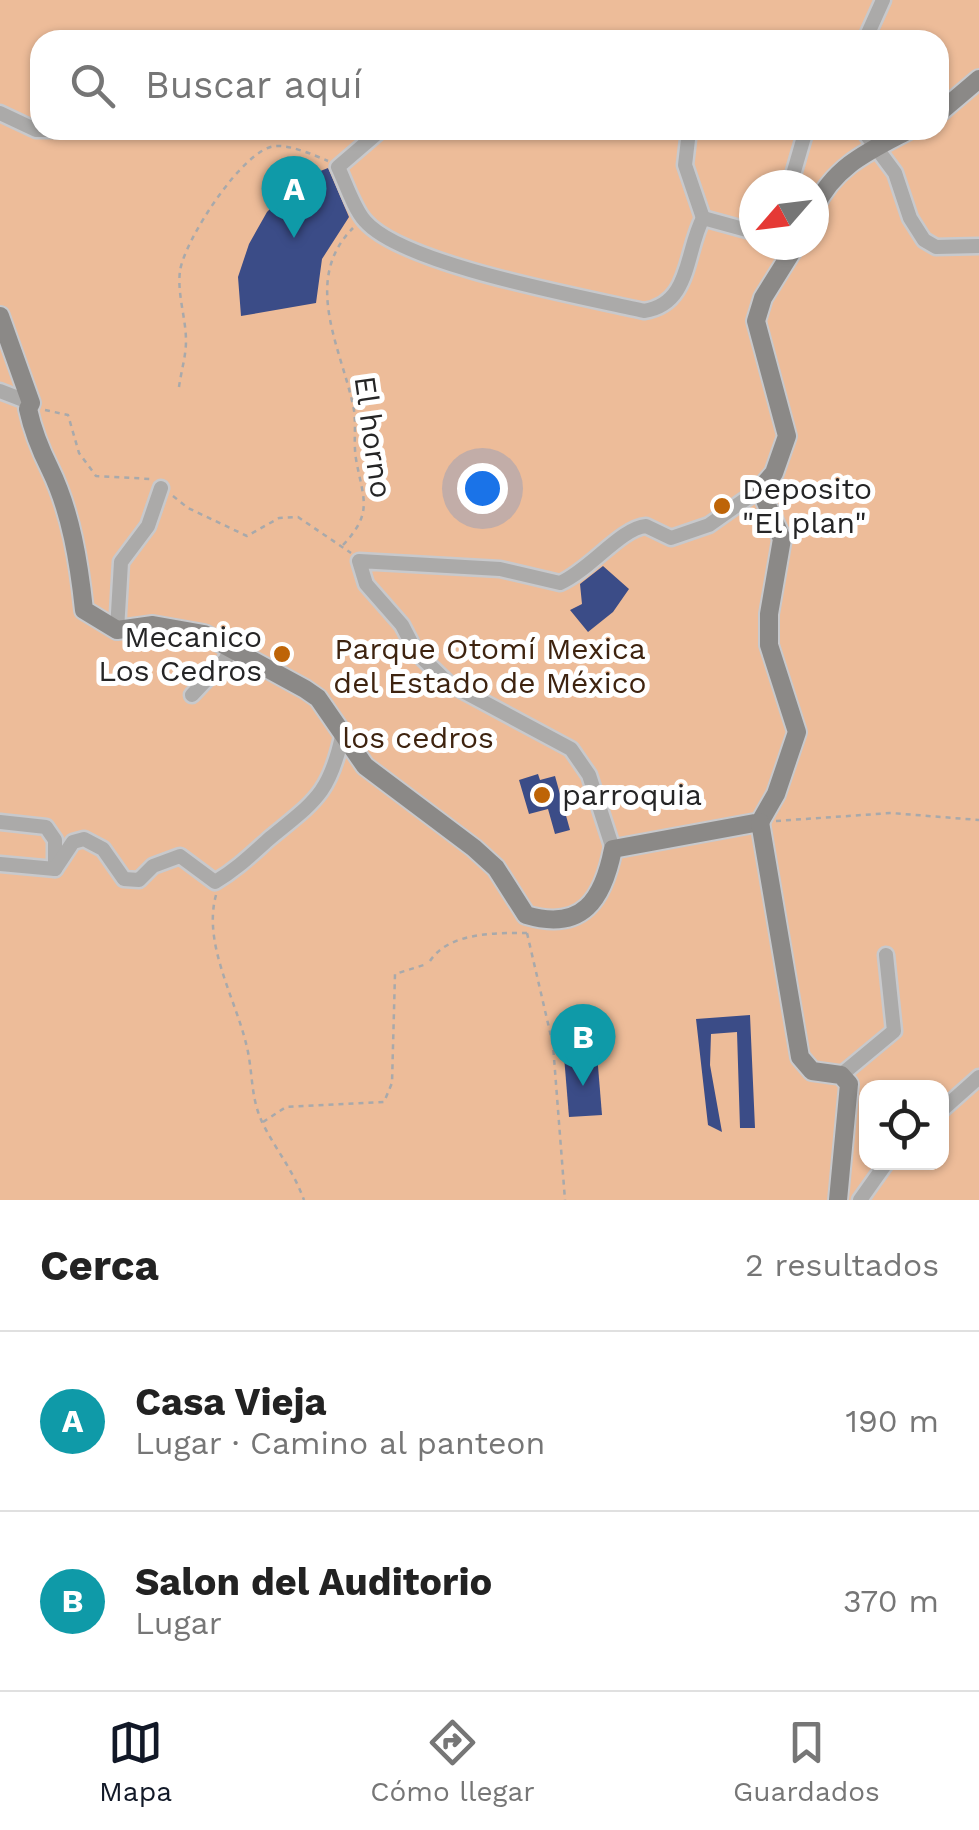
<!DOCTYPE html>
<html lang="es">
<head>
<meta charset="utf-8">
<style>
	:root { --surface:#fff; --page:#f6f6f6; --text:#222; --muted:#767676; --line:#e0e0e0; --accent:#111827 }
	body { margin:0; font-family:"Work Sans",sans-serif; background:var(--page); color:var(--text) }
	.controls { position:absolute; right:30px; bottom:30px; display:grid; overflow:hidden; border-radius:20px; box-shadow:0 2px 8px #0004 }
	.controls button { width:90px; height:90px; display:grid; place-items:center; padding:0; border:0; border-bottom:2px solid var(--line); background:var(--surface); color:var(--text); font:50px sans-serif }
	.compass { position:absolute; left:739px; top:170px; width:90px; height:90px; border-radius:50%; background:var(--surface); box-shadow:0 2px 8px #0004; rotate:242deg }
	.you { position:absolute; left:482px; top:488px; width:35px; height:35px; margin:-25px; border:8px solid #fff; border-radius:50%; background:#1a73e8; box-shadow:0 0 0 15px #1a73e833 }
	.badge { display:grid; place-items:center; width:65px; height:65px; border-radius:50%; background:var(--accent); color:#fff; font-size:32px; font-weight:700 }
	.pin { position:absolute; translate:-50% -82px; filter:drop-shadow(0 2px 5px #0008) }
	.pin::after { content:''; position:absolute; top:52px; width:35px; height:30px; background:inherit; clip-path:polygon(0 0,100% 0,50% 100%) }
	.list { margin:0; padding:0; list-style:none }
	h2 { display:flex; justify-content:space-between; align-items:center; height:130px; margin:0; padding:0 40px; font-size:42px }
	h2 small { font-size:32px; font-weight:400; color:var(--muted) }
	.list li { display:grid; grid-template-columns:65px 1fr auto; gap:30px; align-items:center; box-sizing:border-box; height:180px; padding:0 40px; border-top:2px solid var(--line) }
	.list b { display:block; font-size:38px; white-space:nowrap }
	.list p { margin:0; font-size:32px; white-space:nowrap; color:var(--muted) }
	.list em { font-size:32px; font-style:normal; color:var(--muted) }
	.icon { flex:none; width:55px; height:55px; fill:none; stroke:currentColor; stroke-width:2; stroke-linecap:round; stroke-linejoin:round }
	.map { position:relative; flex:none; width:979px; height:1200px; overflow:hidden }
	.search { position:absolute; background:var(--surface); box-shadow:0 2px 8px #0004; left:30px; right:30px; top:30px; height:110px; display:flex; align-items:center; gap:25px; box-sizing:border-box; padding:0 35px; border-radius:30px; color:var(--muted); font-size:38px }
	.sheet { height:490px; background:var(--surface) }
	nav { display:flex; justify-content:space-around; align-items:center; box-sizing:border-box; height:140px; border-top:2px solid var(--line); background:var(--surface); font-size:28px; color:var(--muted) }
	nav a { display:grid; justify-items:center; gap:5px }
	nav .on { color:var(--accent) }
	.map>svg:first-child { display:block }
	.green { fill:#edbc99; fill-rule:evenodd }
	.building { fill:#3b4c87 }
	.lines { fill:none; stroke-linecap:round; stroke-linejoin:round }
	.minor-casing { stroke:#c8c9cc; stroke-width:19 }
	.secondary-casing { stroke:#c8c9cc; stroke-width:22 }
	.path { stroke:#a8a9ab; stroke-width:2.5; stroke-dasharray:5 5; stroke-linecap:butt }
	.minor { stroke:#abaaa9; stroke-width:14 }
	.secondary { stroke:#8b8987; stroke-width:18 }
	.poi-dot { fill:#be6407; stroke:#fff; stroke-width:4 }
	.labels { text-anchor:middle; stroke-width:10; stroke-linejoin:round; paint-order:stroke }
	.street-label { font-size:30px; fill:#252526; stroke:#fff }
	.poi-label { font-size:30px; fill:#252526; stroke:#fff; text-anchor:start }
	.park-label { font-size:30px; fill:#3e230f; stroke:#fff }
</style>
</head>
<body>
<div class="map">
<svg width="979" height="1200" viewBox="0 0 979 1200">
	<rect width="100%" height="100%" fill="#ecedf1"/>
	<path class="green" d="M 0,0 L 979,0 L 979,1200 L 0,1200 ZM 40,40 L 939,40 L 939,130 L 40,130 ZM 754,185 L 814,185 L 814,245 L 754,245 ZM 866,1088 L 942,1088 L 942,1162 L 866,1162 Z"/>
	<g class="building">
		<polygon points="328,168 349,217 322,259 316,303 241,316 238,277 249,244 267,212 300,179"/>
		<polygon points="603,566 629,589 613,612 588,632 570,610 582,604 580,584"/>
		<polygon points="538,774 540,780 555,776 570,830 555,834 548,809 529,814 519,780"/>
		<polygon points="750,1015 755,1128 740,1128 737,1032 711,1034 710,1065 722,1132 708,1125 696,1019"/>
		<polygon points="597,1054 602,1115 569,1117 564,1056"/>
	</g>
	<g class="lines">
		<defs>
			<g id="minor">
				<polyline points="370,40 415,40"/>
				<polyline points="865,40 883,0"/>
				<polyline points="0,113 36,130 90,130"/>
				<path d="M 381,130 L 338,167 C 346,184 354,209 365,221 C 403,265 583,297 644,311 C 691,304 685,252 703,218"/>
				<polyline points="863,130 895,173 910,218 924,240 936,247 979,246"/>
				<polyline points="689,131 685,165 703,218"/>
				<polyline points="790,185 806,130"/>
				<polyline points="703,218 754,232"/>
				<polyline points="0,391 31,403"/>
				<polyline points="117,630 121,562 148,526 161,488"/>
				<polyline points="192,695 226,659 231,645"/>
				<polyline points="0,822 46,827 55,840 55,869"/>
				<path d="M 613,849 L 589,775 L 571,749 L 448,683 L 416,652 L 402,625 L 366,584 L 359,561 L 500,569 L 560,583 C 590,570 621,528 646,526 L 671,538 L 709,525 L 760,489"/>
				<path d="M 0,864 L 55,869 L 73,842 L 84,839 L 103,849 L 124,879 L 139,880 L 153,866 L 180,856 L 215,882 C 237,869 252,854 270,838 C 315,801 330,794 343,732"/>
				<polyline points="841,1075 894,1031 886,955"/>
				<polyline points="942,1110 979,1077"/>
				<polyline points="860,1200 887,1162"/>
			</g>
			<g id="secondary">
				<polyline points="939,113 979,79"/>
				<path d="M 814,209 C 834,166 869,151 909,130"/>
				<path d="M 0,316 L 31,403 L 28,409 C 33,432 40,449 50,469 C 71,512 79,563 84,610 L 117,630 L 153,625 L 204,634 L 305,689 L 318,698 L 365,766 L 474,848 L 496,868 L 526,915 C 583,932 603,899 613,849 L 760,822 L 776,794 L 797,732 L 769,645 L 769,614 L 782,539 L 760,489 L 774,473 L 787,436 L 756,321 L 763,298 L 796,245"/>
				<polyline points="760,822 800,1057 812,1071 841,1075 849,1084 838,1200"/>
			</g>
		</defs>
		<use href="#minor" class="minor-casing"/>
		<use href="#secondary" class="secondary-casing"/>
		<g class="path">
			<path d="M 179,387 C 181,372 186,356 186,341 C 186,318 177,294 180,271 C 184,241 244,147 276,146 C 291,145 314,155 328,161"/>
			<polyline points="45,410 68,415 79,453 96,476 151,479"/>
			<polyline points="173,496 188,508 247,536 279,518 298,517 351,553"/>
			<path d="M 343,545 C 374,512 363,499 356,459 C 353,441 357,422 353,405 C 340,346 302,279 353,228"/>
			<polyline points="776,821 891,813 979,820"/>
			<path d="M 216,895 C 202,946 238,1002 248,1052 C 253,1078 251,1101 264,1126 C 278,1153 293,1170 304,1200"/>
			<polyline points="527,933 553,1045 565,1200"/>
			<path d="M 430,961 C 449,932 495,933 527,933"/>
			<polyline points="263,1122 286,1107 384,1102 392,1083 395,974 427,964"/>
		</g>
		<use href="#minor" class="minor"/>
		<use href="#secondary" class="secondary"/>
	</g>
	<g class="poi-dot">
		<circle cx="722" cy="506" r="10"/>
		<circle cx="282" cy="654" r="10"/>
		<circle cx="542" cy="795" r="10"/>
	</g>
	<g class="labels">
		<g class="street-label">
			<text transform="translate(373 437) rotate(82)" y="10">El horno</text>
		</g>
		<g class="poi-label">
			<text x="742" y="499">Deposito<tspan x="742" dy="34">"El plan"</tspan></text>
			<text x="262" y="647" text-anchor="end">Mecanico<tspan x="262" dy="34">Los Cedros</tspan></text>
			<text x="562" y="805">parroquia</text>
		</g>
		<g class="park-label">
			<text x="490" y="659">Parque Otomí Mexica<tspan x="490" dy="34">del Estado de México</tspan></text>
			<text x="418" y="748">los cedros</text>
		</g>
	</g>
</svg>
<div class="controls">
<button><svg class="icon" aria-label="locate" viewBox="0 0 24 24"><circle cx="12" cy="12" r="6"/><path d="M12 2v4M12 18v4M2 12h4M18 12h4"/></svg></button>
</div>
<svg class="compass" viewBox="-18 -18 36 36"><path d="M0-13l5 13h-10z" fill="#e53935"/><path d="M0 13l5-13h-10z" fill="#767676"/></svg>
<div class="you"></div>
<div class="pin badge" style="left:294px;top:238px;background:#0f9aa8">A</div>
<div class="pin badge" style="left:583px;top:1086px;background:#0f9aa8">B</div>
<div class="search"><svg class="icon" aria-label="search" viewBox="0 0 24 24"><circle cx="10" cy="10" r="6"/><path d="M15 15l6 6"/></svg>Buscar aquí</div>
</div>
<section class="sheet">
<h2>Cerca<small>2 resultados</small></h2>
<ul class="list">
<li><span class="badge" style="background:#0f9aa8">A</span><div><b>Casa Vieja</b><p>Lugar · Camino al panteon</p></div><em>190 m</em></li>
<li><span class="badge" style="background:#0f9aa8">B</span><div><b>Salon del Auditorio</b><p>Lugar</p></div><em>370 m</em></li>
</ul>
</section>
<nav>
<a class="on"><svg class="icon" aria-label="map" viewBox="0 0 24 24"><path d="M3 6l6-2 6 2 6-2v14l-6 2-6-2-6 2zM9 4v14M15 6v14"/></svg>Mapa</a>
<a><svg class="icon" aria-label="directions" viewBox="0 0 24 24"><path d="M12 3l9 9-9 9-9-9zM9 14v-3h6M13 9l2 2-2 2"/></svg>Cómo llegar</a>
<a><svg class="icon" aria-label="saved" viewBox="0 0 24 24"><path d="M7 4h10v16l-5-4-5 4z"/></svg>Guardados</a>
</nav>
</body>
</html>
